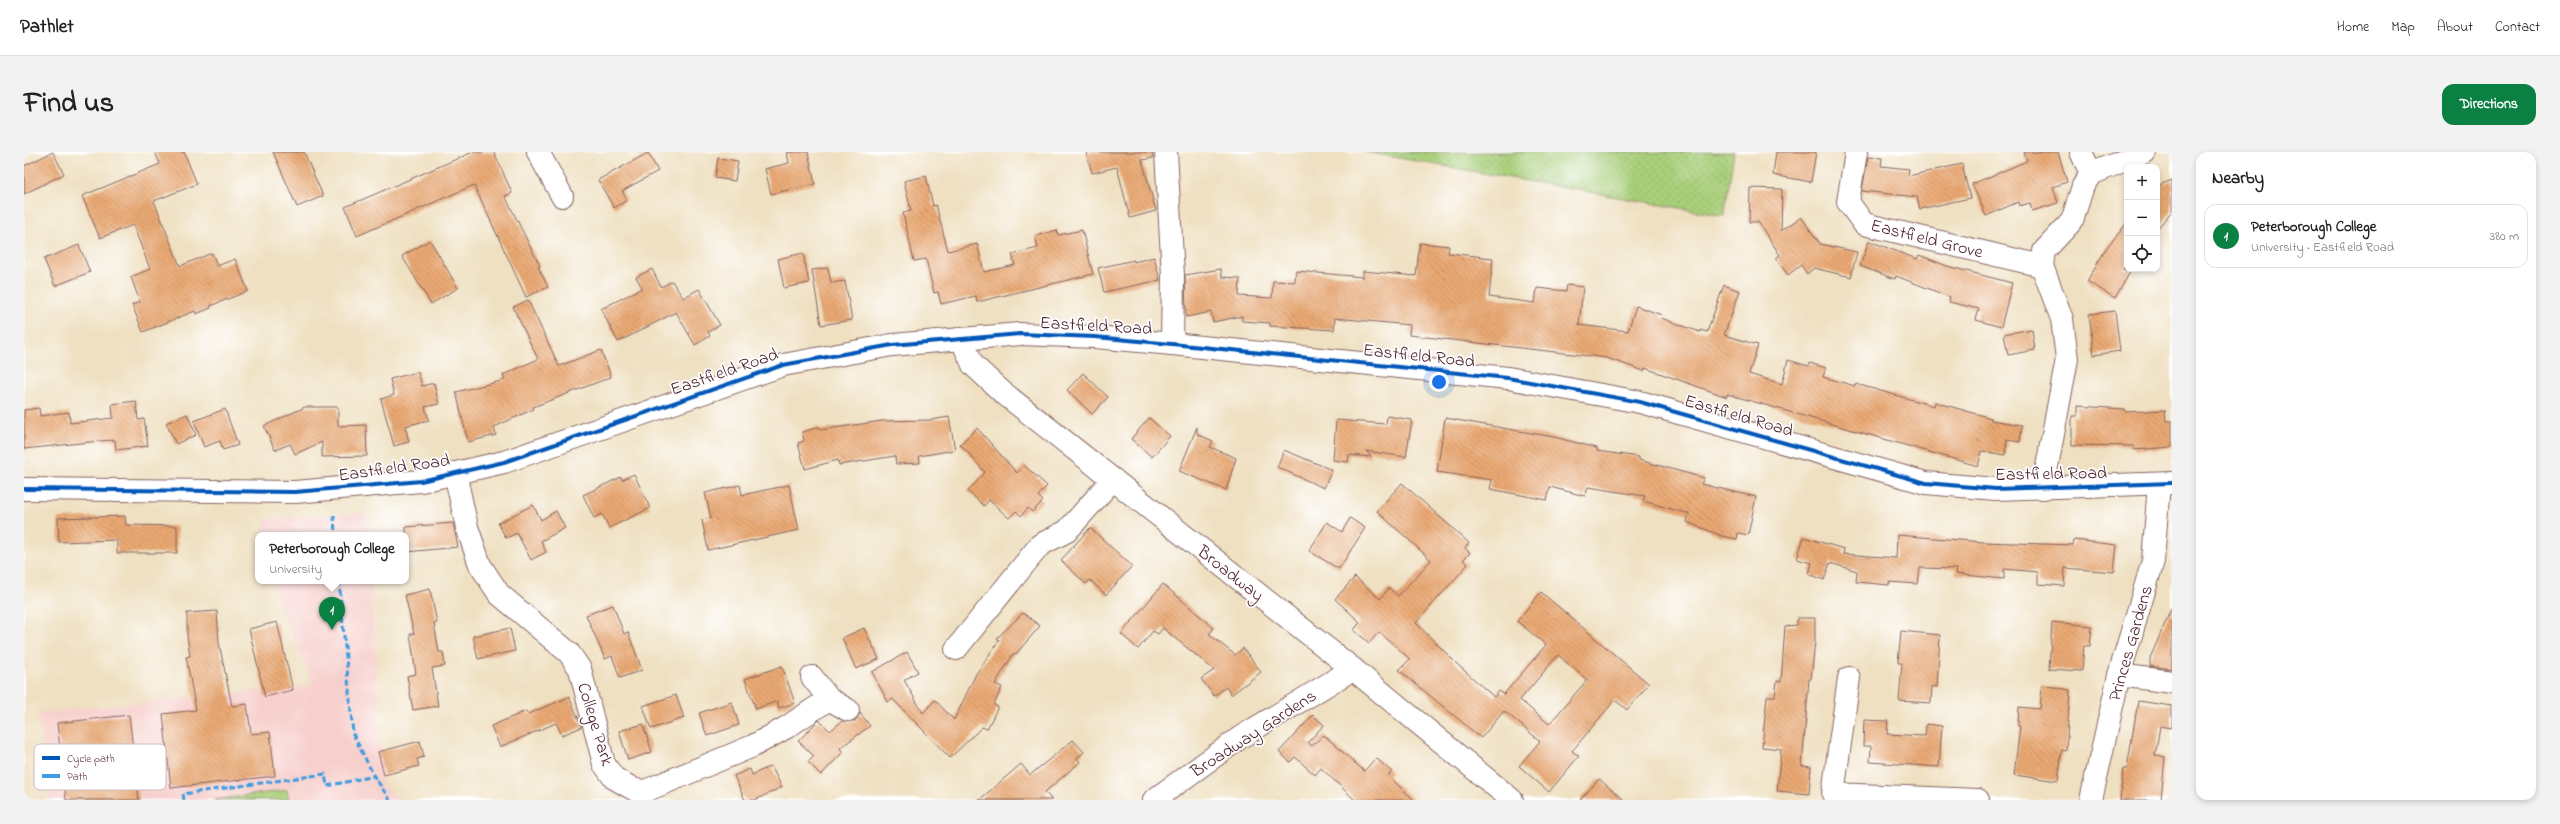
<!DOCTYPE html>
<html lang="en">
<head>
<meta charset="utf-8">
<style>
	:root { --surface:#fff; --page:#f2f2f2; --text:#222; --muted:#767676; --line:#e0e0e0; --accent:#0b8043 }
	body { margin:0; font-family:"Indie Flower",sans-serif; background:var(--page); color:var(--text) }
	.controls { position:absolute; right:12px; top:12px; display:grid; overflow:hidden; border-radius:8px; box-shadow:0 2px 6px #0003 }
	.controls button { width:36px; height:36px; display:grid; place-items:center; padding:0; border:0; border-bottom:1px solid var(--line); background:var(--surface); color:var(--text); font:20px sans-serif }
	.you { position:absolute; left:1415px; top:230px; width:14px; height:14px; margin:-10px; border:3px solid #fff; border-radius:50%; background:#1a73e8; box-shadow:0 0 0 6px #1a73e833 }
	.badge { display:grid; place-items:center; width:26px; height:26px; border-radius:50%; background:var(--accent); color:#fff; font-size:13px; font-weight:700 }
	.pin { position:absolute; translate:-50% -33px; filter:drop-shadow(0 1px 2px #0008) }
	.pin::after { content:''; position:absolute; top:21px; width:14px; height:12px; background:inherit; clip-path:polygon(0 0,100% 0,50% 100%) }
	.popup { position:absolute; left:231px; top:380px; width:154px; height:52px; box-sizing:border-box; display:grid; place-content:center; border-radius:8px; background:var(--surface); filter:drop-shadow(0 1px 3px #0005); font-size:13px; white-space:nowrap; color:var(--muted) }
	.popup b { font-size:15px; color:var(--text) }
	.popup::after { content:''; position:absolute; left:50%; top:100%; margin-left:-8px; border:8px solid transparent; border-top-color:var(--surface) }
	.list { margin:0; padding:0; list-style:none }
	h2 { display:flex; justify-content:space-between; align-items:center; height:52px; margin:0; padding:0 16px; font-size:17px }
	h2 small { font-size:13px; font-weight:400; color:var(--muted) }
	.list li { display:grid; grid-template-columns:26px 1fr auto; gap:12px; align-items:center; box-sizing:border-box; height:64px; margin:0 8px 8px; padding:0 8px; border:1px solid var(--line); border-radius:12px }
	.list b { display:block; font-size:15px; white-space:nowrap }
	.list p { margin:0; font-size:13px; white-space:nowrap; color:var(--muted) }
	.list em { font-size:13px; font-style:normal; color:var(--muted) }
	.icon { flex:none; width:22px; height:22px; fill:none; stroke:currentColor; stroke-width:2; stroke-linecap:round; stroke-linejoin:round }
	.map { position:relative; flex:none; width:2148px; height:648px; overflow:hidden; border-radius:12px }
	header { display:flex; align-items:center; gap:24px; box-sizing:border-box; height:56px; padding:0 20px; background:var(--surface); border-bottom:1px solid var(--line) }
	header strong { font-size:19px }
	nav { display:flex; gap:22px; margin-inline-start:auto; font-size:14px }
	.intro { display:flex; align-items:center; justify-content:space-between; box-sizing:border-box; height:96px; padding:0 24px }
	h1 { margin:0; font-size:28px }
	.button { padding:10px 18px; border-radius:12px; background:var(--accent); color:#fff; font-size:14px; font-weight:700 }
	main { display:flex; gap:24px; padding:0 24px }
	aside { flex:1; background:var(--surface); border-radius:12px; box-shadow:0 2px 6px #0003 }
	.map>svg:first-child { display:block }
	.built { fill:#f7d0cd }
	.park { fill:url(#park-dots); stroke:#797752 }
	.garden { fill:#a8cf79; stroke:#797752 }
	.building { fill:url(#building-back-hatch); fill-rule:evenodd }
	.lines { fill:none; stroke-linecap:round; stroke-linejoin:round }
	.minor-casing { stroke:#846360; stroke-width:24 }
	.minor { stroke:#fff; stroke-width:22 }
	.quiet { stroke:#409be1; stroke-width:3; stroke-dasharray:6 3; stroke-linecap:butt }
	.cycleway-casing { stroke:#fff; stroke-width:6 }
	.cycleway { stroke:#0057b8; stroke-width:4 }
	.labels { text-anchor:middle; stroke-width:3.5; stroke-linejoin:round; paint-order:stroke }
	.street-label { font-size:18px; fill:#4a1f2b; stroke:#fff }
	.key { fill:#fff; stroke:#c9bcbf; stroke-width:1 }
	.key-label { font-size:11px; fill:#4a1f2b }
</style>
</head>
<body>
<header>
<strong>Pathlet</strong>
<nav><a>Home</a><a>Map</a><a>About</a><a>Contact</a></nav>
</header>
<div class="intro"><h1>Find us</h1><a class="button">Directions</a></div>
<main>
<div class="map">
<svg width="2148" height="648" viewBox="0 0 2148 648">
	<defs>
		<pattern id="park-dots" width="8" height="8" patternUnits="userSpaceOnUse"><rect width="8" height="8" fill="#a8cf79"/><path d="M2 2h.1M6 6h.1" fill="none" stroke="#92b169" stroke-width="1.8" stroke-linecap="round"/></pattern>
		<pattern id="building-back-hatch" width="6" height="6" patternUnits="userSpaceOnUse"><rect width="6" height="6" fill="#eaa973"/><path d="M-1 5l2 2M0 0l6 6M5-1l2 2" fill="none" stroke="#c0895f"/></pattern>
	</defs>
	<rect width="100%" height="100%" fill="#fff"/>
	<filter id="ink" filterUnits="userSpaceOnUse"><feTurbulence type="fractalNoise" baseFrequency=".025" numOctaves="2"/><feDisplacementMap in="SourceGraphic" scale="8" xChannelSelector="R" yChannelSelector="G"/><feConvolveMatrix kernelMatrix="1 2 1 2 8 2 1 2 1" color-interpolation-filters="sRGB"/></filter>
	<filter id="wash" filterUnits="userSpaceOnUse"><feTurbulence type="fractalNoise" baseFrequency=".012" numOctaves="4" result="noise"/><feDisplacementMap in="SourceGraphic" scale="16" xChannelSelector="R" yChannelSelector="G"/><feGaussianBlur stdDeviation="0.9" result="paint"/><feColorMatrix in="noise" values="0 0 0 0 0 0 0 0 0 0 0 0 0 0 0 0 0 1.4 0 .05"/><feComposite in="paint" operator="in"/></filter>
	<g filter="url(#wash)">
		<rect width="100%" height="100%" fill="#efe0c1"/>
		<g class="built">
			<polygon points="342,361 344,383 241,383 240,367"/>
			<polygon points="246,429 347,429 359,634 378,648 25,648 14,561 289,533"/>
		</g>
		<polygon class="park" points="1341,0 1710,0 1700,64"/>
		<polygon class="garden" points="263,638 265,648 191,648"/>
		<g id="blocks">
			<g class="building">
				<polygon points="29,0 40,22 0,42 0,14"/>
				<polygon points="131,0 160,0 173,32 130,49 156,114 188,101 193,114 211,107 224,139 186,154 187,156 172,162 171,159 119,180 108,153 116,150 107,125 126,117 109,73 76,86 58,44 136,12"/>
				<polygon points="249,0 280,0 299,44 273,55"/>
				<polygon points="449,0 470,0 488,41 481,44 516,114 514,115 524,135 502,145 450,33 333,84 321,55"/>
				<polygon points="763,0 784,0 791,32 747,42 741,17 765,11"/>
				<polygon points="1062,0 1128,0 1129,6 1118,8 1132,59 1106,66 1093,15 1068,21"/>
				<polygon points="1752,0 1792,0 1787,30 1749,23"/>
				<polygon points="2000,0 2034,0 2043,30 2029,35 2034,51 2008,59 2006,51 1995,54 1994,50 1962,64 1948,32 2003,9"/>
				<polygon points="624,1 634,19 598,39 603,48 590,56 574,28"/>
				<polygon points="1844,5 1858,6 1857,14 1885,17 1884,24 1938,12 1946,46 1896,57 1893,45 1838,39"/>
				<polygon points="694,6 714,9 711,29 691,26"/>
				<polygon points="902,24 909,54 912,53 924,99 953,92 960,120 991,113 988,102 1014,96 1011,84 1033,78 1034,83 1058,78 1069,122 953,150 952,144 917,152 914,140 910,141 902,107 890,109 879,61 887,59 880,29"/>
				<polygon points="2148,28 2148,59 2133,77 2133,34"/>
				<polygon points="1726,36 1758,37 1757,79 1777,65 1796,92 1833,100 1827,125 1790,116 1783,122 1777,113 1764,123 1752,106 1756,103 1734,70 1725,70"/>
				<polygon points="2103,71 2103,113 2099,117 2108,117 2091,146 2063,129 2083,95"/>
				<polygon points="406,88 434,136 407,152 378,104"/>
				<polygon points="1845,89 1893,107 1895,103 1923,114 1988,131 1977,175 1952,168 1955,157 1925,150 1926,145 1872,124 1871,127 1836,114"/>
				<polygon points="1396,91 1425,94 1424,101 1469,106 1465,145 1511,151 1513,136 1542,139 1543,133 1559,135 1555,173 1604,179 1612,154 1638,163 1637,166 1676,180 1676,178 1683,180 1700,133 1716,139 1700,183 1734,193 1725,222 1758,232 1764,208 1785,214 1786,211 1802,216 1799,225 1831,234 1832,232 1910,254 1911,250 1967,266 1967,268 1998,273 1996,290 1983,288 1981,303 1958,299 1954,314 1703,242 1703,245 1621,216 1620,219 1583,206 1385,183 1386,173 1311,166 1310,178 1246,174 1246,171 1218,169 1218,164 1189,170 1187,160 1162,165 1161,123 1197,117 1198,125 1216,126 1215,144 1248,146 1249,129 1271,130 1272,119 1339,125 1339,119 1392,124"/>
				<polygon points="55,93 66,120 31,134 20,107"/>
				<polygon points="779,101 785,131 760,136 754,107"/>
				<polygon points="1130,105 1136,128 1080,140 1074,116 1110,108 1110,110"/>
				<polygon points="804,116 807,131 821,129 828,168 797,173 788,118"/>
				<polygon points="628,117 637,135 648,129 659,146 675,137 696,173 684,180 686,184 671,193 652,160 594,190 577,157 618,136 612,125"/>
				<polygon points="504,148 535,214 577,198 587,225 509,255 510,257 470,275 472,283 444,290 432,240 481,228 479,223 514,207 489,155"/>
				<polygon points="2091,159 2096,199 2070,203 2065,162"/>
				<polygon points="2008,177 2011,198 1984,203 1980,182"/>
				<polygon points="394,220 398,234 410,231 415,252 401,255 405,268 381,274 385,290 370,294 357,247 370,243 366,227"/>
				<polygon points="1059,221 1084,245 1068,262 1043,238"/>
				<polygon points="112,249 114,268 120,267 124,294 92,298 91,288 76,289 0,297 0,258 15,256 16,264 45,260 46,271 89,266 88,252"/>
				<polygon points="2053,254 2101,257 2101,260 2141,258 2142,269 2148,269 2148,295 2110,298 2110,294 2048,293 2048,264 2053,264"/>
				<polygon points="281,255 314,255 314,274 342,273 343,304 298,305 298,290 271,302 266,292 251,298 240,274"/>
				<polygon points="201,257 214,293 199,298 196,289 180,295 170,269"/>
				<polygon points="163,262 172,283 152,292 142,271"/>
				<polygon points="1363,264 1388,268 1382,305 1342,299 1348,305 1325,303 1324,310 1309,308 1312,268 1362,272"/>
				<polygon points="925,265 931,298 895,304 896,311 872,312 871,304 815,313 814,308 781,317 774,291 780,289 778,280 795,275 796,278 858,269 907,268"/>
				<polygon points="1125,266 1146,284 1128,305 1107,287"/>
				<polygon points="1421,266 1530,285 1573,296 1573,299 1615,305 1615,308 1680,326 1677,332 1732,345 1724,383 1714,381 1713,387 1698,384 1663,370 1665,362 1619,349 1621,344 1564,335 1561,344 1526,335 1523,348 1466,337 1468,328 1413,320"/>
				<polygon points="1173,275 1173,282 1189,289 1186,295 1212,306 1202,338 1155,319"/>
				<polygon points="953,276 993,321 1000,313 1023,334 1014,344 1019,349 1008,360 1004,356 997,364 992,359 985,366 965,348 960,354 944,339 961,320 936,292"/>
				<polygon points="1260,298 1308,318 1300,336 1253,315"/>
				<polygon points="610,322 626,356 585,376 578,362 570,366 559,343 597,325 598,328"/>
				<path d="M 1378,331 L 1445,391 L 1441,396 L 1446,401 L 1439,408 L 1444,412 L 1392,471 L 1435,514 L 1470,545 L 1475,539 L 1480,542 L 1522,493 L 1493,469 L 1517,440 L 1625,532 L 1603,558 L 1591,548 L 1548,599 L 1555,604 L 1525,640 L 1495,614 L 1516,589 L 1480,559 L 1457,586 L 1375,518 L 1386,507 L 1355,480 L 1345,491 L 1330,478 L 1336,470 L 1311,447 L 1331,425 L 1356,447 L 1365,436 L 1374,444 L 1407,408 L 1353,359 ZM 1534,503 L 1563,528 L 1525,572 L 1496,548 Z"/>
				<polygon points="716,333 718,343 765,333 775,378 684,398 678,368 687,366 681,341"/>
				<polygon points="509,353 517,368 532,359 541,376 517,389 522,400 507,408 493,381 482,386 474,371"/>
				<polygon points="101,364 102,373 153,374 153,401 93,401 93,388 35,390 34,366"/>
				<polygon points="1326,366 1341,376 1315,417 1285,399 1303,370 1318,380"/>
				<polygon points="429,371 434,395 382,400 382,375"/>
				<polygon points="1066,376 1108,414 1082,443 1066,428 1062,432 1037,408"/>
				<polygon points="1873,383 1960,390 2049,393 2050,388 2093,393 2090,420 2041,416 2040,434 2014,432 2014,420 1980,417 1980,427 1931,422 1932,417 1896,416 1894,432 1865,430 1865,433 1832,430 1833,419 1806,411 1800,428 1785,422 1788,411 1773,407 1780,385 1820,397 1819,402 1872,406"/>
				<polygon points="1139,432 1190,476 1185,482 1211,503 1219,496 1237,520 1207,543 1202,535 1190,544 1177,527 1190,518 1139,476 1134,482 1129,479 1114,497 1097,482"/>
				<polygon points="406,437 413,471 410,471 415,500 419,500 421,514 408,516 414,554 389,558 383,524 392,522 386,482 390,482 381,443"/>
				<polygon points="589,453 600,482 604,480 618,518 596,526 588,504 581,507 562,463"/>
				<polygon points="2148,455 2148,517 2126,514 2126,506"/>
				<polygon points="193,459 195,491 208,554 223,552 227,582 246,580 251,624 147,636 139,562 172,558 162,505 166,504 163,484 163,461"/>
				<polygon points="999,461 1016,474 992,502 990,501 971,532 978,535 970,553 974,555 963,577 958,575 926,606 869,547 864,550 848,520 883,500 894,520 880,528 899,561 911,548 930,568 952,522 975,488 973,486"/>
				<polygon points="1773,466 1791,466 1791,490 1787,527 1785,527 1778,614 1787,615 1785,642 1753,639 1757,597 1738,595 1743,544 1751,544 1753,529 1757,530 1761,474 1773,473"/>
				<polygon points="253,470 269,538 241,545 225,477"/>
				<polygon points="2028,470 2068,474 2066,494 2060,494 2058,519 2025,517"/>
				<polygon points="486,476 491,499 454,507 449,484"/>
				<polygon points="840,476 855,507 832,517 818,486"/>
				<polygon points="1877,479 1916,483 1913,535 1908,534 1907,551 1875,549 1878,511 1874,511"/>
				<polygon points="758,514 771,551 755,556 753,549 732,557 721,527"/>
				<polygon points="2018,533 2046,538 2042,599 2038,598 2034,629 1990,623 1996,574 1994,574 1995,555 2016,557"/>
				<polygon points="652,543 660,566 627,577 619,554"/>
				<polygon points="545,545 558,575 538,583 532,571 476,595 467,574 502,559 504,562"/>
				<polygon points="2114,549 2148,554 2148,576 2136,574 2131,604 2141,605 2137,648 2096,648 2099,617 2103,617"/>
				<polygon points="708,550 715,573 683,584 675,561"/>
				<polygon points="836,561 846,574 816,596 819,600 797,623 784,610 790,604 774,589 795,568 806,579 818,569 831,569"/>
				<polygon points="105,563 115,648 42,648 33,571"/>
				<polygon points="1289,563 1300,573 1284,590 1288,594 1300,583 1340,619 1352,606 1368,620 1364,624 1390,648 1331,648 1297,616 1291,623 1271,605 1266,610 1255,600"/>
				<polygon points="1840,568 1864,569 1863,582 1901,584 1902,572 1918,574 1915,615 1846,610 1847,594 1839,594"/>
				<polygon points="619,572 628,600 604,608 595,579"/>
				<polygon points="1049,588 1060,600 1053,606 1056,610 1021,640 1028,648 955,648 997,612 1006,623"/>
				<polygon points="396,589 400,605 393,607 395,614 360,623 354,600"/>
				<polygon points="747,614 758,635 731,648 721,648 710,624 726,617 728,623"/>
				<polygon points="1575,627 1600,648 1556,648"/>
			</g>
		</g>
	</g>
	<g filter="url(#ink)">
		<use href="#blocks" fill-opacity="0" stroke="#846360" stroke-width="1"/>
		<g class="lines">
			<defs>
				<g id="minor">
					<polyline points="514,0 538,44"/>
					<polyline points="1142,0 1149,123 1148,192"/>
					<polyline points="1832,0 1824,50 1840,72 2018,114"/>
					<polyline points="2057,0 2067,22"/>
					<polyline points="937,186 949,213 977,239 1329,517 1488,648"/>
					<polyline points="431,321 443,375 456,413 475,442 545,501 556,517 580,612 590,626 611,638 621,639 729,594 763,575 805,547 788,525"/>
					<polyline points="2019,336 2043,207 2038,167 2018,114 2020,99 2048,69 2059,34 2067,22 2121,0"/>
					<polyline points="0,337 271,340 397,329 480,310 759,213 868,193 996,182 1071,185 1148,192 1484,226 1616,250 1902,331 1972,337 2148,331"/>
					<polyline points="932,497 1016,393 1043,379 1089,327"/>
					<polyline points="2095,523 2148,530"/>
					<polyline points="1825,526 1809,642 1954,648"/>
					<polyline points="805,547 824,558"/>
					<polyline points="1130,648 1217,585 1329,517"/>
					<polyline points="2067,648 2095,523 2129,409 2135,332"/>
				</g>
			</defs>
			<use href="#minor" class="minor-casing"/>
			<use href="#minor" class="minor"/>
			<g class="quiet">
				<polyline points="310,363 311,383"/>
				<polyline points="315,429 329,582 350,624"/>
				<polyline points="160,648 159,642 301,622 303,634 350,624 366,648"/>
			</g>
			<defs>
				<polyline id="cycleway" points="0,337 271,340 397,329 480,310 759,213 868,193 996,182 1071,185 1148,192 1484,226 1616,250 1902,331 1972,337 2148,331"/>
			</defs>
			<use href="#cycleway" class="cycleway-casing"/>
			<use href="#cycleway" class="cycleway"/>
		</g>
	</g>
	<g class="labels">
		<g class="street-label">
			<text transform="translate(1903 86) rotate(14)" y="6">Eastfield Grove</text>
			<text transform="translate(1072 173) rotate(3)" y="6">Eastfield Road</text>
			<text transform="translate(1395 203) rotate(6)" y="6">Eastfield Road</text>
			<text transform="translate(700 219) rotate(-19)" y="6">Eastfield Road</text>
			<text transform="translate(1715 263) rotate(16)" y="6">Eastfield Road</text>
			<text transform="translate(370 315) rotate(-8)" y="6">Eastfield Road</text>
			<text transform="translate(2027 321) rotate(-1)" y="6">Eastfield Road</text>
			<text transform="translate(1207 421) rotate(38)" y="6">Broadway</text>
			<text transform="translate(2106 491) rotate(-74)" y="6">Princes Gardens</text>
			<text transform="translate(572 572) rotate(73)" y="6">College Park</text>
			<text transform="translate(1229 581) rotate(-33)" y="6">Broadway Gardens</text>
		</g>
	</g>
	<rect x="10" y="592" width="132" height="46" rx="6" class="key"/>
	<rect x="18" y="604" width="18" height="4" fill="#0057b8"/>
	<rect x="18" y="622" width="18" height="4" fill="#409be1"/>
	<g class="key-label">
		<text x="43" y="610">Cycle path</text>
		<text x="43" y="628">Path</text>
	</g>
</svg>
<div class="controls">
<button>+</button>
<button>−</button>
<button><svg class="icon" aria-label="locate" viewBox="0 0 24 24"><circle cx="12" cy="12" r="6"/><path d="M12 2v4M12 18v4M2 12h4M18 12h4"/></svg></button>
</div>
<div class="you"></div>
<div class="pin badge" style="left:308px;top:478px">1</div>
<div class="popup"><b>Peterborough College</b>University</div>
</div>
<aside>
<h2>Nearby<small></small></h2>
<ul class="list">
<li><span class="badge">1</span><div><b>Peterborough College</b><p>University · Eastfield Road</p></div><em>380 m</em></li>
</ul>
</aside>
</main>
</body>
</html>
